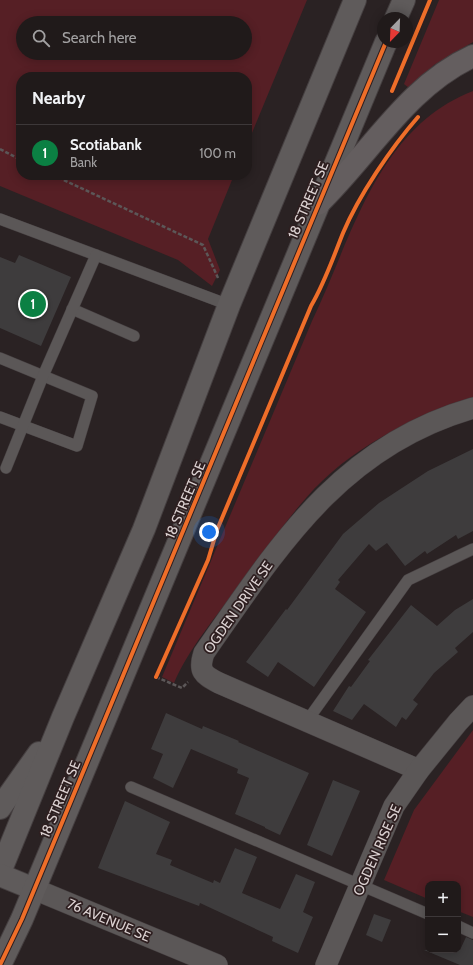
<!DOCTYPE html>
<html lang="en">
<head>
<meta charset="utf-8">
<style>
	:root { --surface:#201a1a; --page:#2d2727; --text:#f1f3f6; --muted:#a2a1a2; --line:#3d3839; --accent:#0b8043 }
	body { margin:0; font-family:Cabin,sans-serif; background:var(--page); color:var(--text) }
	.controls { position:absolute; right:12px; bottom:12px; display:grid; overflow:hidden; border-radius:8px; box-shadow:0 2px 10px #0003 }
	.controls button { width:36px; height:36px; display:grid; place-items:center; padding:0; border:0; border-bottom:1px solid var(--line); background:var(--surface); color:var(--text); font:20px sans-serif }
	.compass { position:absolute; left:377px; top:12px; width:36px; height:36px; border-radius:50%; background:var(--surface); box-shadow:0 2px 10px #0003; rotate:203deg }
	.you { position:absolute; left:209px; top:532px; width:14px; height:14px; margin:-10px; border:3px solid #fff; border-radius:50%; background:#1a73e8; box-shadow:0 0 0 6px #1a73e833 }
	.badge { display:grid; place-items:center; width:26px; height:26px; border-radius:50%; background:var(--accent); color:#fff; font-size:13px; font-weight:700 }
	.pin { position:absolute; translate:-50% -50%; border:2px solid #fff; box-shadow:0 1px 4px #0006 }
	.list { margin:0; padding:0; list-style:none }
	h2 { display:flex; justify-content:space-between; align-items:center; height:52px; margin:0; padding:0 16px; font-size:17px }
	h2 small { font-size:13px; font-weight:400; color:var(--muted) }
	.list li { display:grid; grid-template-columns:26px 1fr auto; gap:12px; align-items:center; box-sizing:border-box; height:56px; padding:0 16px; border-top:1px solid var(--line) }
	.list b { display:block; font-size:15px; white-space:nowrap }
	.list p { margin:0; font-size:13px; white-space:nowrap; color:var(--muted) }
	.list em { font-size:13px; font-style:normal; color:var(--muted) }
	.icon { flex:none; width:22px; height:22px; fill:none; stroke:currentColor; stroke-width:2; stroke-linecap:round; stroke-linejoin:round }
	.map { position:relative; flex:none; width:473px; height:965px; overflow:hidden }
	.search { position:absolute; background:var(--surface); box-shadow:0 2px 10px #0003; left:16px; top:16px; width:236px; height:44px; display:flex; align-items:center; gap:10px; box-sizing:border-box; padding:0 14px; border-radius:22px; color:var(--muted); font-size:15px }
	.panel { position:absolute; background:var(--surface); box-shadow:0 2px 10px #0003; left:16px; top:72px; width:236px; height:108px; border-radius:16px }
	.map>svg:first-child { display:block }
	.green { fill:#561f25; fill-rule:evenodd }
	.building { fill:#3e3c3d }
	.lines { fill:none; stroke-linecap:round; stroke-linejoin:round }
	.lane-casing { stroke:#453f40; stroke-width:12 }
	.street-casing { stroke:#453f40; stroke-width:22 }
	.secondary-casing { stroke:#453f40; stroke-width:24 }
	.highway-casing { stroke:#453f40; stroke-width:24 }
	.path { stroke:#5c5758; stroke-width:2.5; stroke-dasharray:4 2; stroke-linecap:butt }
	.lane { stroke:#5b5757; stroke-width:11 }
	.street { stroke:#5b5757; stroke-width:21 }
	.secondary { stroke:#5f5b5b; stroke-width:22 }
	.highway { stroke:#645e5f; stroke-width:22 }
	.cycleway-casing { stroke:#2e1f20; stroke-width:6 }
	.cycleway { stroke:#ee6e29; stroke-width:4 }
	.labels { text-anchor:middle; stroke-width:3.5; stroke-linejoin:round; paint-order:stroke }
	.street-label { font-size:14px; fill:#dbd1d1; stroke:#2e1f20 }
</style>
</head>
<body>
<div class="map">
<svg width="473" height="965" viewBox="0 0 473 965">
	<rect width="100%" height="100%" fill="#2a2223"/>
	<g class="green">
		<path d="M 0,0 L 307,0 L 247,145 L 247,77 L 21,77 L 21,175 L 234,175 L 208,239 L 220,270 L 212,286 L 178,260 L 0,186 ZM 23,23 L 245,23 L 245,53 L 23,53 Z"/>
		<polygon points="439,0 473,0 473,42 434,65 409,88 404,84"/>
		<path d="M 473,91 L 473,398 C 411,418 349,448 306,498 C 281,526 261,558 238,587 C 216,617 189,648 174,683 L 162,677 L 312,321 C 352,238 377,128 473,91 Z"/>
		<polygon points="473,730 473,917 458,911 458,884 428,884 428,899 384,880 414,810"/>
	</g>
	<g class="building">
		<polygon points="19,255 71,277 41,346 0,328 0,257 15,263"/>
		<polygon points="473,449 473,531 458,539 456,535 427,554 425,551 405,566 387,543 376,551 369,544 338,580 340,582 335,589 366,612 314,687 278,662 268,677 246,662 286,609 287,610 343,534 379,503 428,471"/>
		<polygon points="473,599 473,632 455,648 458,652 434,673 413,700 418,704 406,720 402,717 396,727 364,704 352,720 333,711 349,686 351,687 370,661 368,660 411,605 437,626 455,610"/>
		<polygon points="166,713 202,729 203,726 239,741 238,742 309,773 280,835 265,828 265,827 235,814 249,778 237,773 238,769 191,749 173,788 153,778 163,754 151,749"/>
		<polygon points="333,780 360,791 332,856 307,845"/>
		<polygon points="125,801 170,822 156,854 172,860 170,865 213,883 214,880 220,883 235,848 257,857 242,893 280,909 296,874 315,882 303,912 313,917 298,953 272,941 273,937 200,903 199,906 98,868"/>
		<polygon points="374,914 391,920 382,942 366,935"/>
		<polygon points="466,937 473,940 473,965 460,965 424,950 460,950"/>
	</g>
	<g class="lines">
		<defs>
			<g id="lane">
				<polyline points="0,219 229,305"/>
				<polyline points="72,309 134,336"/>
				<polyline points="0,358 92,396 77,446 0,417"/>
				<polyline points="6,468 43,376 96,255"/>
				<polyline points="307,721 408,580 473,549"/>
				<polyline points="131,787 428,914"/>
				<polyline points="458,926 473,933"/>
			</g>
			<g id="street">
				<path d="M 419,770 L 219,683 C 203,675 198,671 204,653 C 278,547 340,446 473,408"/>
				<polyline points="34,889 217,965"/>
				<polyline points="326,965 394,806 419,770 458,722 473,706"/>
			</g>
			<g id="secondary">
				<polyline points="396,18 404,0"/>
				<polyline points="0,808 39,753"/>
				<polyline points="0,872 63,717 144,529 229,305 355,0"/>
				<polyline points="0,875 34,889"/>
				<polyline points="0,965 22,919 386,42"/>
			</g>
			<path id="highway" d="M 318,204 C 369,155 407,86 473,56"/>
		</defs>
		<use href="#lane" class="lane-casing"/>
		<use href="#street" class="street-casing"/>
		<use href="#secondary" class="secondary-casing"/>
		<use href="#highway" class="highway-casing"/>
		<g class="path">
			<polyline points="0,149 21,160"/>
			<polyline points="53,175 203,245 218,278"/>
			<polyline points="156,677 182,688 188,682"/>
		</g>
		<use href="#lane" class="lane"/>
		<use href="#street" class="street"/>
		<use href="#secondary" class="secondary"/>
		<use href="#highway" class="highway"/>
		<defs>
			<g id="cycleway">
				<polyline points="392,91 430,0"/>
				<path d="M 156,677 L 208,560 L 217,530 L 311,306 C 325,282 333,258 343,233 C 359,195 391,148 418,117"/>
				<polyline points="0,965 22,919 386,42"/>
			</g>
		</defs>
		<use href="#cycleway" class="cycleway-casing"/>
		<use href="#cycleway" class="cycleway"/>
	</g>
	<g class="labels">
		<g class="street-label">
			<text transform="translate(308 200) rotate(-67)" y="5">18 STREET SE</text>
			<text transform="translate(185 500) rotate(-67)" y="5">18 STREET SE</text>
			<text transform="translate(238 607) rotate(-55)" y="5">OGDEN DRIVE SE</text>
			<text transform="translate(60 799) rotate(-67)" y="5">18 STREET SE</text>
			<text transform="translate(377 850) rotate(-66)" y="5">OGDEN RISE SE</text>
			<text transform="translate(109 920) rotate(23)" y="5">76 AVENUE SE</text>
		</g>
	</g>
</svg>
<div class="controls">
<button>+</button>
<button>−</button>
</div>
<svg class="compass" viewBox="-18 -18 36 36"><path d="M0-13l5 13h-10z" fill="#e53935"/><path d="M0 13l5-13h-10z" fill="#a2a1a2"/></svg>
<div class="you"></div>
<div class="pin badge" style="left:33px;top:304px">1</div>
<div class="search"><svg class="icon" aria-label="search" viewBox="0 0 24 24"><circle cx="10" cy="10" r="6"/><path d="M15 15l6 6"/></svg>Search here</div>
<section class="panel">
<h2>Nearby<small></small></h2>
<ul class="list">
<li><span class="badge">1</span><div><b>Scotiabank</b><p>Bank</p></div><em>100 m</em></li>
</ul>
</section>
</div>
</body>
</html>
